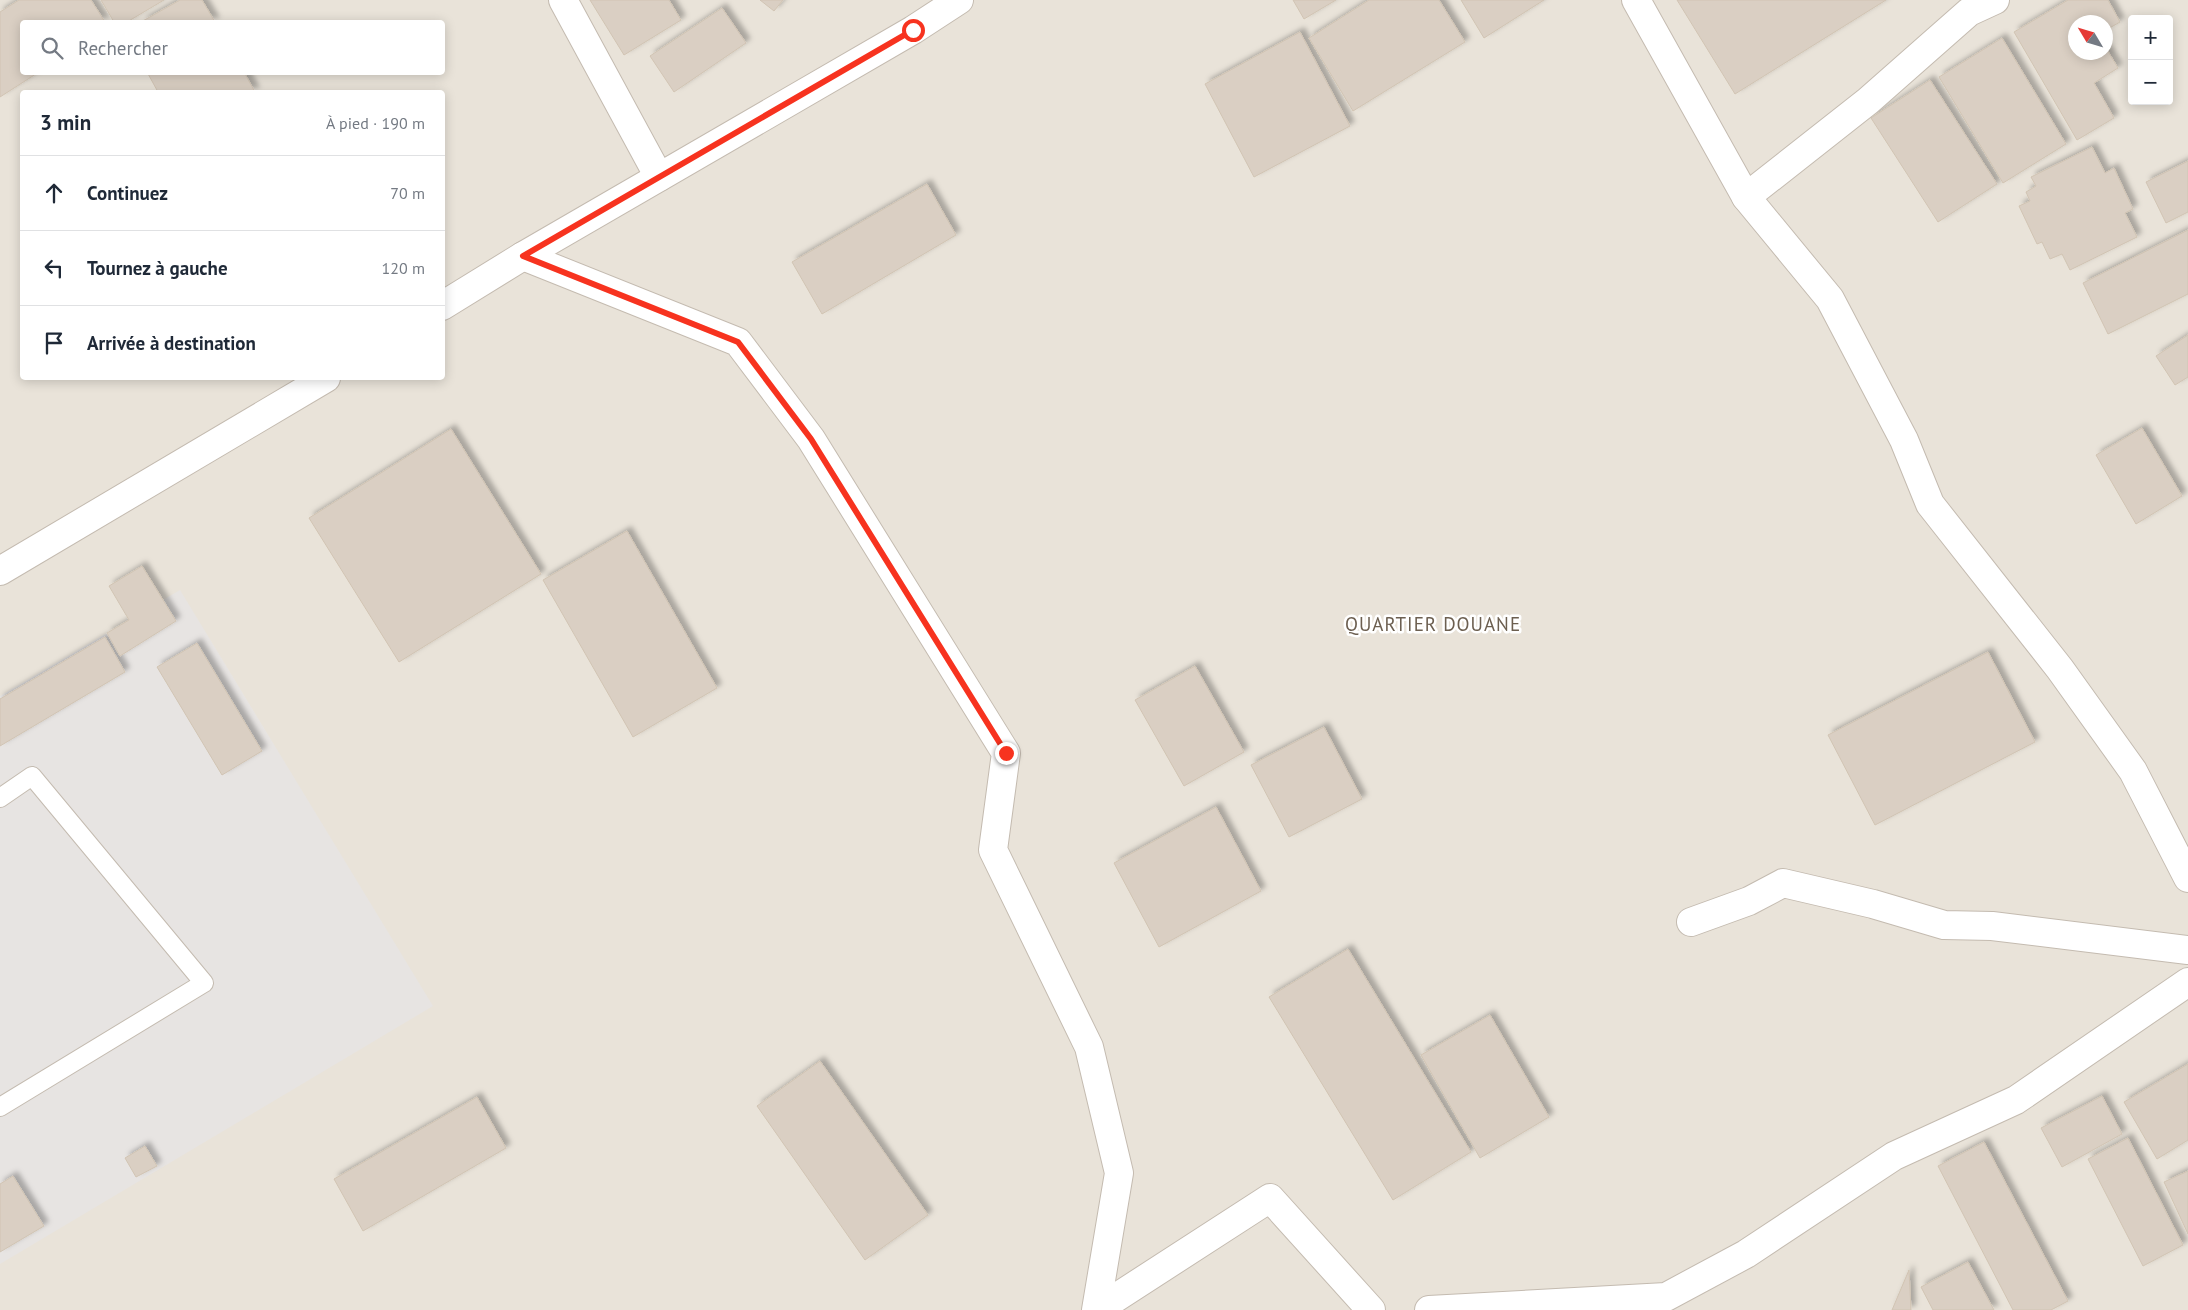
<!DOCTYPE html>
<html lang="fr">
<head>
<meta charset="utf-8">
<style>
	:root { --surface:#fff; --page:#f2f2f3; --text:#1f2937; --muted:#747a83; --line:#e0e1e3 }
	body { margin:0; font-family:"PT Sans",sans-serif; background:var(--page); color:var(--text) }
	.controls { position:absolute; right:15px; top:15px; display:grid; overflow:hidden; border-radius:5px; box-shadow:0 2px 12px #0003 }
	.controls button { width:45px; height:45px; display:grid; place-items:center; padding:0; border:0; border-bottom:1px solid var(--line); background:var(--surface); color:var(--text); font:25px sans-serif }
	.compass { position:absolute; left:2068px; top:15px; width:45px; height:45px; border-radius:50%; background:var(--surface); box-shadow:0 2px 12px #0003; rotate:308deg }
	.stop { position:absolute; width:15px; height:15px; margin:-11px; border:4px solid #f7331f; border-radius:50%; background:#fff }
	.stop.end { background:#f7331f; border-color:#fff; box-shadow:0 1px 5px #0008 }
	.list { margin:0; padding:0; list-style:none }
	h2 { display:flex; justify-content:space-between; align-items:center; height:65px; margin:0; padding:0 20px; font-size:21px }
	h2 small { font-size:16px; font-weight:400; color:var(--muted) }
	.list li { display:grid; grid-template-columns:32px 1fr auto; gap:15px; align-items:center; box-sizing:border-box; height:75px; padding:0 20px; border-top:1px solid var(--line) }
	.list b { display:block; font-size:19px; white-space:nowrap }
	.list em { font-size:16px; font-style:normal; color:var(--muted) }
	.icon { flex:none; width:28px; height:28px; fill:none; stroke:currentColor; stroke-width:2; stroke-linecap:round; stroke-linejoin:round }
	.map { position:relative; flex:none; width:2188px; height:1310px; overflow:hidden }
	.search { position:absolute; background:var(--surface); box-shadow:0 2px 12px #0003; left:20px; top:20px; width:425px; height:55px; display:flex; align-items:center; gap:12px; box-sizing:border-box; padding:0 18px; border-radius:5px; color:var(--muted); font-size:19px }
	.panel { position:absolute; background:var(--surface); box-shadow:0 2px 12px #0003; left:20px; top:90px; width:425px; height:290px; border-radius:5px }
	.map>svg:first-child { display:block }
	.residential { fill:#e9e3d9; fill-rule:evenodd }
	.parking { fill:#e7e4e2 }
	.building { fill:#dacfc3; stroke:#d1c4b3; filter:url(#shadow) }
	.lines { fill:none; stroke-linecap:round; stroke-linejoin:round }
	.service-casing { stroke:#c4bbb0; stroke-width:20 }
	.minor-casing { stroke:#c4bbb0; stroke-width:30 }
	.service { stroke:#fff; stroke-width:18 }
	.minor { stroke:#fff; stroke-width:28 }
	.route { stroke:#f7331f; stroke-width:6 }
	.labels { text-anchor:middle; stroke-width:5; stroke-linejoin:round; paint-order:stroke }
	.neighbourhood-label { font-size:19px; letter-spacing:1px; fill:#6c5f50; stroke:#fff }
</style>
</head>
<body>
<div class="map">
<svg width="2188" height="1310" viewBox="0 0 2188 1310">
	<defs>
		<filter id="shadow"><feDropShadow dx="4.5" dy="-4.5" stdDeviation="2.5" flood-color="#0004"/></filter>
	</defs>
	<rect width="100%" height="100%" fill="#f5f1ea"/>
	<path class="residential" d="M 0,0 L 2188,0 L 2188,1310 L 0,1310 ZM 2132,19 L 2169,19 L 2169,101 L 2132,101 ZM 22,22 L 442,22 L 442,72 L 22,72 ZM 2076,22 L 2106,22 L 2106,52 L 2076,52 ZM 22,92 L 442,92 L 442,378 L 22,378 Z"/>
	<polygon class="parking" points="180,590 433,1006 0,1264 0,696"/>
	<g class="building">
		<polygon points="19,0 91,0 105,22 22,22 22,72 39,72 0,97 0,12"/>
		<polygon points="101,0 164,0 127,22 114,22"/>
		<polygon points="180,0 202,0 215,22 141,22"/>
		<polygon points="590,0 669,0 681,20 624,55"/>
		<polygon points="760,0 783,0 774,11"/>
		<polygon points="1293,0 1336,0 1304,19"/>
		<polygon points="1369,0 1439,0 1465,42 1353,111 1309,38"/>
		<polygon points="1461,0 1544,0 1484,38"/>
		<polygon points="1677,0 1886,0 1735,94"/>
		<polygon points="2068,0 2108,0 2120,22 2106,30 2106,22 2076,22 2076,52 2106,52 2106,48 2118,68 2094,83 2114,118 2077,140 2014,32"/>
		<polygon points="722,8 746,43 674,92 650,56"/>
		<polygon points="1300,32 1350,126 1254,177 1205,84"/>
		<polygon points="2002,38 2066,144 2003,183 1939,77"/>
		<polygon points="147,72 244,72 255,92 158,92"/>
		<polygon points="1930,80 1997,184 1938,222 1871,118"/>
		<polygon points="2092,147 2105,173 2114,168 2133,209 2125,213 2137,237 2070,270 2062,254 2050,259 2042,242 2037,244 2019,206 2030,201 2026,192 2036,186 2031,177"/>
		<polygon points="2188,161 2188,212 2166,223 2146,182"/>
		<polygon points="927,184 956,235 822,314 792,262"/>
		<polygon points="2188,230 2188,294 2108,334 2083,283"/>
		<polygon points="2188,335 2188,377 2175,385 2156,356"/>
		<polygon points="2142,428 2182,496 2136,524 2096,455"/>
		<polygon points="451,429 541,574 399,662 309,518"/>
		<polygon points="627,531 717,688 633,737 543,580"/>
		<polygon points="142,566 176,621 120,656 107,633 129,620 109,586"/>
		<polygon points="105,637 125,672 0,746 0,699"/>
		<polygon points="197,643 262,751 222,775 157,667"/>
		<polygon points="1988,652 2035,742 1875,825 1828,735"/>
		<polygon points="1195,666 1244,752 1184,786 1135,700"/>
		<polygon points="1324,727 1362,799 1289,837 1251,765"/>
		<polygon points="1216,807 1261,891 1159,947 1114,863"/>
		<polygon points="1348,949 1471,1152 1393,1200 1269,997"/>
		<polygon points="1490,1015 1549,1117 1480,1158 1421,1055"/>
		<polygon points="820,1061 928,1215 865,1260 757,1106"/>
		<polygon points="2188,1064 2188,1140 2157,1159 2124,1102"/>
		<polygon points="2102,1096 2122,1134 2062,1167 2041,1128"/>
		<polygon points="477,1097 506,1148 363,1231 334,1179"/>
		<polygon points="2128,1138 2183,1245 2143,1266 2088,1159"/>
		<polygon points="1984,1142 2068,1301 2051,1310 2013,1310 1938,1166"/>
		<polygon points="145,1146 157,1166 136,1177 125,1158"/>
		<polygon points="2188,1171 2188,1234 2164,1182"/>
		<polygon points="13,1176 44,1226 0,1252 0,1184"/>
		<polygon points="1968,1262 1994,1310 1933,1310 1921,1287"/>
		<polygon points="1909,1270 1911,1310 1892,1310"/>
	</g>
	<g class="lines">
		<defs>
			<polyline id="service" points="0,798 32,776 204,983 0,1107"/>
			<g id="minor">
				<polyline points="563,0 659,177"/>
				<polyline points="1636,0 1746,197 1830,299 1904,440 1930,504 2060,669 2133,771 2188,878"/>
				<polyline points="1746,197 1868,101 1969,12 1995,0"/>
				<polyline points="523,256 738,342 811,439 1006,753 993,850 1089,1047 1119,1173 1096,1310"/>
				<polyline points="442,306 523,256 913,30 959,0"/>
				<polyline points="0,571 326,378"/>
				<polyline points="1691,922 1749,901 1783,883 1873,904 1944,925 1992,926 2188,950"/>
				<polyline points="1097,1310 1270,1198 1371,1310"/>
				<polyline points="1429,1310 1666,1297 1746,1254 1894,1156 2016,1100 2188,982"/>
			</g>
		</defs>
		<use href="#service" class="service-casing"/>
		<use href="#minor" class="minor-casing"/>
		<use href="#service" class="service"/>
		<use href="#minor" class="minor"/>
	</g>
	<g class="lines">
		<polyline class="route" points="913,30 523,256 738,342 811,439 1006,753"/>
	</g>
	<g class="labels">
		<g class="neighbourhood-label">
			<text x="1433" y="631">QUARTIER DOUANE</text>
		</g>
	</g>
</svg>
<div class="controls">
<button>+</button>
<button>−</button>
</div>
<svg class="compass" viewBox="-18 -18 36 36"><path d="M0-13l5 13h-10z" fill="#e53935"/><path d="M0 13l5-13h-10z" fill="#747a83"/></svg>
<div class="stop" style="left:913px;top:30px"></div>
<div class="stop end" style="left:1006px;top:753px"></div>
<div class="search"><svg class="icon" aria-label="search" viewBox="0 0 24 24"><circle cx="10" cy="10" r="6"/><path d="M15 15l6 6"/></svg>Rechercher</div>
<section class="panel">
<h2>3 min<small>À pied · 190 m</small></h2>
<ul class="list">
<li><svg class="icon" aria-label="ahead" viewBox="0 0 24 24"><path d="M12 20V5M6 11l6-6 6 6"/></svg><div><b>Continuez</b></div><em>70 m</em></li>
<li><svg class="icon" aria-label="left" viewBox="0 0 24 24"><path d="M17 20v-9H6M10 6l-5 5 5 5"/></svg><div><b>Tournez à gauche</b></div><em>120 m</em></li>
<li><svg class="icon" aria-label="arrive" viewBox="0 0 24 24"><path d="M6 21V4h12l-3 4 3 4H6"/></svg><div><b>Arrivée à destination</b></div></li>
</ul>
</section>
</div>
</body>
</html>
